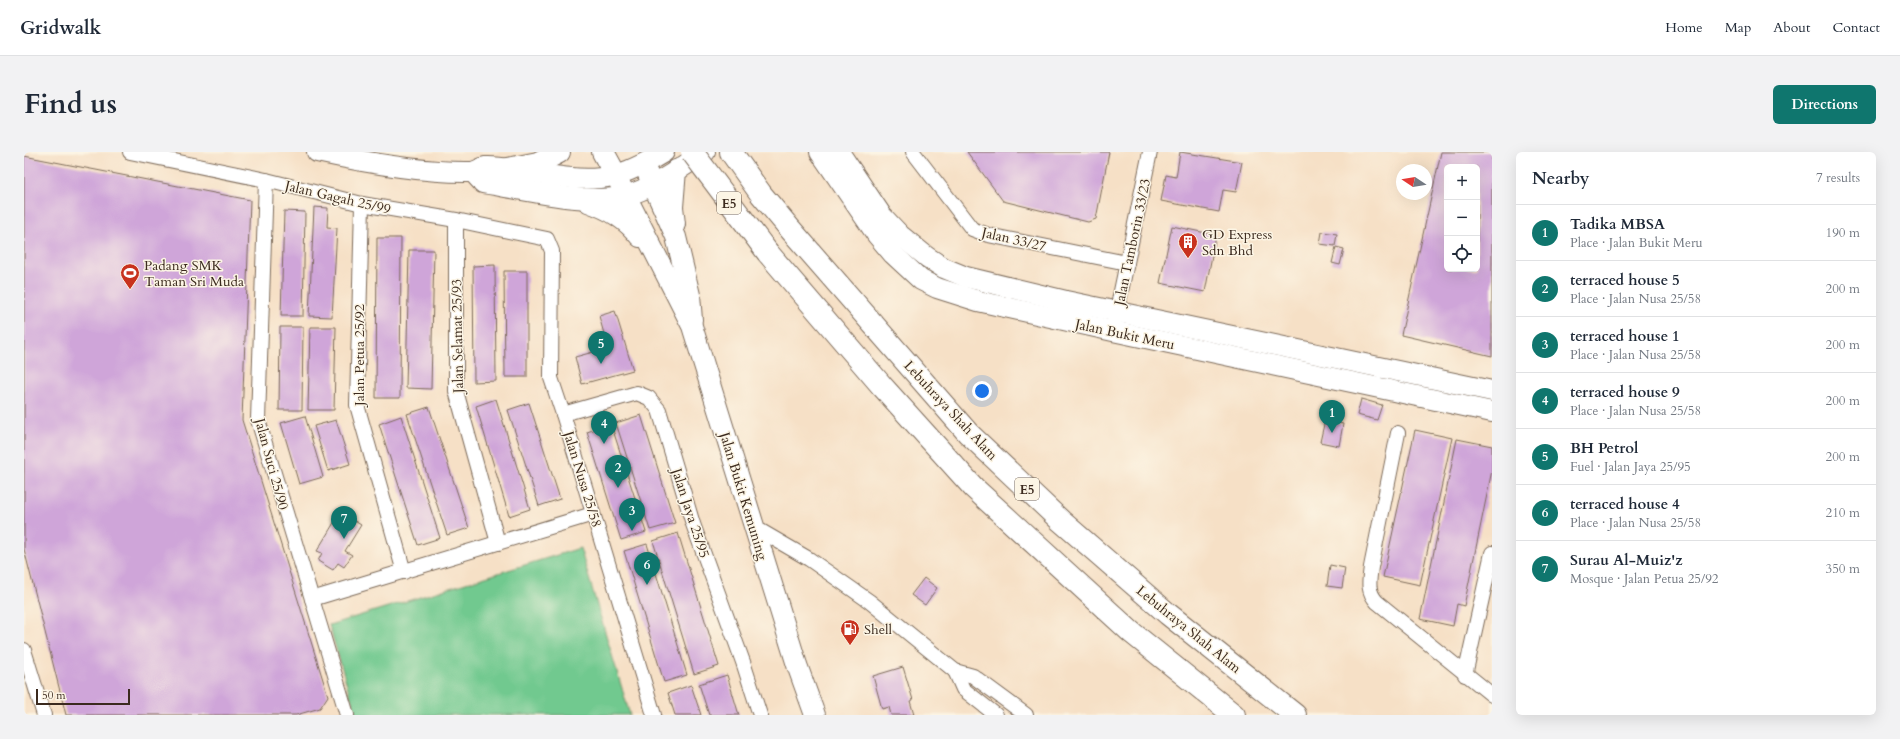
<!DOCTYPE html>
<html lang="en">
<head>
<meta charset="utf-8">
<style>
	:root { --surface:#fff; --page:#f2f2f3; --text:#1f2937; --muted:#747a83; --line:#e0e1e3; --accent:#0f766e }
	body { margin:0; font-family:Cardo,serif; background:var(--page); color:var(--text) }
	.controls { position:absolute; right:12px; top:12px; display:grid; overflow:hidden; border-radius:6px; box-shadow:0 4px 16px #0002 }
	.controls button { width:36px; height:36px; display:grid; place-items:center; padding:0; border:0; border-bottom:1px solid var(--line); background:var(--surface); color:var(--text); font:20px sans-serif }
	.compass { position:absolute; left:1372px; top:12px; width:36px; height:36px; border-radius:50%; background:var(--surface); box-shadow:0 4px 16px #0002; rotate:282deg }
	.scale { position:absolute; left:12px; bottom:10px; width:94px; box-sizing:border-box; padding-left:4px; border:2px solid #3b2a1e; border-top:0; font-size:11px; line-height:14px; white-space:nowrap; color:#3b2a1e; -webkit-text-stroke:3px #fcf5e5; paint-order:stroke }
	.you { position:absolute; left:958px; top:239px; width:14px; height:14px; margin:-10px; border:3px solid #fff; border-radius:50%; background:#1a73e8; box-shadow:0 0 0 6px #1a73e833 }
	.badge { display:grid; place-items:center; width:26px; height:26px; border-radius:50%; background:var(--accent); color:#fff; font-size:13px; font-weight:700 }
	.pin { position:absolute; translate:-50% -33px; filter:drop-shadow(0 1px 2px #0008) }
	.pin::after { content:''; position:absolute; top:21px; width:14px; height:12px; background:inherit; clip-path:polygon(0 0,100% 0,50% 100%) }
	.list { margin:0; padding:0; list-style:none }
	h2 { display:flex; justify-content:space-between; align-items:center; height:52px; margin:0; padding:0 16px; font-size:17px }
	h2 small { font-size:13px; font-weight:400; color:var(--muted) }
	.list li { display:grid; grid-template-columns:26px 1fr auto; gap:12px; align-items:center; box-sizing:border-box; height:56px; padding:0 16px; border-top:1px solid var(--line) }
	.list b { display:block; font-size:15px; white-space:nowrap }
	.list p { margin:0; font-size:13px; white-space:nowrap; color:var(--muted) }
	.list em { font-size:13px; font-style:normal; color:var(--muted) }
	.icon { flex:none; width:22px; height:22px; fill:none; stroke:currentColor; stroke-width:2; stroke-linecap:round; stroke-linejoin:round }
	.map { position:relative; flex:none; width:1468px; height:563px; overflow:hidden; border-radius:6px }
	header { display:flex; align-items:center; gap:24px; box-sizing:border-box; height:56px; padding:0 20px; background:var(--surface); border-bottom:1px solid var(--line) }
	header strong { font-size:19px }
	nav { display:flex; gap:22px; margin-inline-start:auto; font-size:14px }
	.intro { display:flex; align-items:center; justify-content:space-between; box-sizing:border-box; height:96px; padding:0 24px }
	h1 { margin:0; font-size:28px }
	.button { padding:10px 18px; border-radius:6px; background:var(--accent); color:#fff; font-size:14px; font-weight:700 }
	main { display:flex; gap:24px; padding:0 24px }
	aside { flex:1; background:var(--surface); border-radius:6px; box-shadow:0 4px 16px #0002 }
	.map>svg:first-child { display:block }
	.green { fill:#71c98f; stroke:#567a56 }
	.building { fill:#cfa5d9; fill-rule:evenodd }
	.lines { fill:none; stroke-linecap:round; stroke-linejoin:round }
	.street-casing { stroke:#7c6a59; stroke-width:16 }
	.secondary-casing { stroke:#7c6a59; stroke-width:22 }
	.highway-casing { stroke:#7c6a59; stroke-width:24 }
	.street { stroke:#fff; stroke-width:14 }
	.secondary { stroke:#fff; stroke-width:20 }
	.highway { stroke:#fff; stroke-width:22 }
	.highway-bridge-casing { stroke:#7c6a59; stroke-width:24; stroke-linecap:butt }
	.highway-bridge { stroke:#fff; stroke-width:22 }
	.labels { text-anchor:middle; stroke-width:3; stroke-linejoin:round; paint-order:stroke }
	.shield { fill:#fcf5e5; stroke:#75675a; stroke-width:1 }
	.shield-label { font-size:13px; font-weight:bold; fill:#3b2a1e }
	.street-label { font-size:14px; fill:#3b2a1e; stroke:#fcf5e5 }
	.poi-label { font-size:14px; fill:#3b2a1e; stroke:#fcf5e5; text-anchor:start }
</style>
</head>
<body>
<header>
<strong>Gridwalk</strong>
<nav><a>Home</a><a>Map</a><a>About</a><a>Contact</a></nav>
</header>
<div class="intro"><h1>Find us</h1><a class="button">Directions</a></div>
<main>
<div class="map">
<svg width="1468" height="563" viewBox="0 0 1468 563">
	<rect width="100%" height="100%" fill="#fcf5e5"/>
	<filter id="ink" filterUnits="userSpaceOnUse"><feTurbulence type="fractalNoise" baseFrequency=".025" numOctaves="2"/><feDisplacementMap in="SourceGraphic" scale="8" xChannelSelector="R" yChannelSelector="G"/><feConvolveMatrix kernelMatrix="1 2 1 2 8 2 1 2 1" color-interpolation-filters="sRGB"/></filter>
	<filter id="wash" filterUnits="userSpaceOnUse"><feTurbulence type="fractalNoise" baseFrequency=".012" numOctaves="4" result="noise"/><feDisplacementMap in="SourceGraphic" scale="16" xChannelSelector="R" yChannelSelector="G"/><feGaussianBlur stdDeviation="0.9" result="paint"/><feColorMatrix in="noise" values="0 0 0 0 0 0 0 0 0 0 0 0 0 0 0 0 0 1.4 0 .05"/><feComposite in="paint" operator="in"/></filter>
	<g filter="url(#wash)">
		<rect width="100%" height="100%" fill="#f6e0c6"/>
		<polygon class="green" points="556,396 606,563 332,563 305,473"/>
		<g id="blocks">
			<g class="building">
				<polygon points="943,0 1085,0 1072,67 1064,70 979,49"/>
				<polygon points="1156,0 1218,10 1212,40 1199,38 1195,60 1137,49 1142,23 1152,25"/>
				<path d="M 1417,0 L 1468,0 L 1468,204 L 1377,183 ZM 1423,15 L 1453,15 L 1453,117 L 1423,117 Z"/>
				<polygon points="0,4 226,48 218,268 304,544 296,556 272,563 42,563 0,397"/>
				<polygon points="290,55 304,56 303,75 313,76 308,165 285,164"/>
				<polygon points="260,59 281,60 279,164 257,164"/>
				<polygon points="1148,74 1192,83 1181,140 1136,131"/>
				<polygon points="1298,80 1313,82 1311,94 1296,92"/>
				<polygon points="353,86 377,86 376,246 352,246"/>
				<polygon points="1312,95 1320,97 1316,113 1308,111"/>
				<polygon points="385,98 410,98 407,237 382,236"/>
				<polygon points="471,113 472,229 450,230 449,114"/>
				<polygon points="480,119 503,119 503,225 481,225"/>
				<polygon points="591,159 609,218 558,232 551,205 584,196 575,164"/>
				<polygon points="256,175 279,175 278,258 255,258"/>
				<polygon points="286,175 312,175 310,258 284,258"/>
				<polygon points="472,247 506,357 485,364 452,254"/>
				<polygon points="1337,247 1358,253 1353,268 1333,263"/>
				<polygon points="505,251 536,347 515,354 484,258"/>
				<polygon points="405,255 445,376 423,383 383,262"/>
				<polygon points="617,263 651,371 626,378 592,271"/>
				<polygon points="281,264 299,325 275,332 257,271"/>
				<polygon points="377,264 416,386 394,393 355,272"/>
				<polygon points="312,268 326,312 304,319 290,274"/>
				<polygon points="1301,268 1319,272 1315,294 1296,290"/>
				<polygon points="587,272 622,380 597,388 563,280"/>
				<polygon points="1391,278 1428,286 1396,433 1359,425"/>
				<polygon points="1433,287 1468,294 1468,318 1440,454 1433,452 1429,474 1396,467"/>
				<polygon points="321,363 337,373 321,399 328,403 320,415 314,411 309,418 294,409 298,401 293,399 311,369 316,372"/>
				<polygon points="654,381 695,514 670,522 629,389"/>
				<polygon points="623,392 663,523 640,530 600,399"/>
				<polygon points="1306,413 1321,416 1318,436 1303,434"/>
				<polygon points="900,426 913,436 901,453 887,443"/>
				<polygon points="879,515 889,548 886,549 890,563 867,563 865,555 858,557 849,524"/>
				<polygon points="703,523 715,563 685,563 675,532"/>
				<polygon points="667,533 677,563 651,563 644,541"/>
			</g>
		</g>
	</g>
	<g filter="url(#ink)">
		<use href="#blocks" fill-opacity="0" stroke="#7c6a59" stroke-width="1"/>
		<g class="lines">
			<defs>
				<g id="street">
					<polyline points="106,0 242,28 338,52 432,68 523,87 528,99 527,226 539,262 630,563"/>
					<polyline points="889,0 948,77 964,83 1103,111"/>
					<polyline points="242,28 234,268 323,563"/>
					<polyline points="338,52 333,253 380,420"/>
					<polyline points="432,68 432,239 474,391"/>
					<polyline points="1091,168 1126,0"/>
					<polyline points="539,262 613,241 625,246 635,258 669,372 719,510 736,563"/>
					<path d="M 1374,281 L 1347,415 C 1345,430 1343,439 1353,450 L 1468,543"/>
					<polyline points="730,375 785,407 845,449 931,519 949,524 1002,563"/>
					<polyline points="288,447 569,362"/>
					<polyline points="0,498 20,563"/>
					<polyline points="931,519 939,537 972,563"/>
					<polyline points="1441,523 1468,401"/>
				</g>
				<g id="secondary">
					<path d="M 293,0 C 339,10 399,21 447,20 C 452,20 456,16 461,15 C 475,14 492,18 506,20 C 566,30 586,33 640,0"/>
					<polyline points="796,0 853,83 869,102 897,128 913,136 954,149 1089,179 1468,260"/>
					<polyline points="815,0 858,64 876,83 903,105 920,116 942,125 1042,149 1468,239"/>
					<path d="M 449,20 L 459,31 C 500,37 561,54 601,44 C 630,36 656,16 681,0"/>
					<polyline points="623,20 652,85 666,143 668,168"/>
					<polyline points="592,24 668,174 773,513 791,563"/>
					<path d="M 564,50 C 586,58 602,67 616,85"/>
					<polyline points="651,72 649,55 652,18"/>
				</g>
				<g id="highway">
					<polyline points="579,0 592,24"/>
					<polyline points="707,0 737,42 767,78 944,281 1037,369 1144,462 1271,563"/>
					<polyline points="484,17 514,11 535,0"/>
					<polyline points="744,101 858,234 950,336 1107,480 1210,563"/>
				</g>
			</defs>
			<use href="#street" class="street-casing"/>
			<use href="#secondary" class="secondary-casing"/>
			<use href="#highway" class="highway-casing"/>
			<use href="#street" class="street"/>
			<use href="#secondary" class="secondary"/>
			<use href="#highway" class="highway"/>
			<defs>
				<polyline id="highway-bridge" points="668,0 744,101"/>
			</defs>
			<use href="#highway-bridge" class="highway-bridge-casing"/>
			<use href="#highway-bridge" class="highway-bridge"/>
		</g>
	</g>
	<defs>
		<symbol id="building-pin" viewBox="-11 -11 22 30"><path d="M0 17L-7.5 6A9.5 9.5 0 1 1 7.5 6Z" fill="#c8321e" stroke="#fcf5e5"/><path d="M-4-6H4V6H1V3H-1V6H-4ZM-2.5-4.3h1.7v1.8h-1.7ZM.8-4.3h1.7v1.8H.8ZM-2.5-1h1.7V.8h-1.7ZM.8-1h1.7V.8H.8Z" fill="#fff"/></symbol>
		<symbol id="stadium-pin" viewBox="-11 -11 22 30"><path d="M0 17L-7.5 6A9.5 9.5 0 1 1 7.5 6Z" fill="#c8321e" stroke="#fcf5e5"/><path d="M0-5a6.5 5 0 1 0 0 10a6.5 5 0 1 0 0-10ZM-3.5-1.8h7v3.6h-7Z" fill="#fff"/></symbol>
		<symbol id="fuel-pin" viewBox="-11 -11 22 30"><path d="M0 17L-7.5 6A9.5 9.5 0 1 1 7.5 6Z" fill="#c8321e" stroke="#fcf5e5"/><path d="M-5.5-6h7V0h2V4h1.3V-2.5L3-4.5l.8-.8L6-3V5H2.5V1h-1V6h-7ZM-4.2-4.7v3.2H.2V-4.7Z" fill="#fff"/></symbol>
	</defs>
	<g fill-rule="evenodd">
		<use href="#building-pin" x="1153" y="79" width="22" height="30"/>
		<use href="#stadium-pin" x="95" y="110" width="22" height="30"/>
		<use href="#fuel-pin" x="815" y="466" width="22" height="30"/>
	</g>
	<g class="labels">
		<g class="shield">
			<rect x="693" y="40" width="24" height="22" rx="3"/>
			<rect x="991" y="326" width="24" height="22" rx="3"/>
		</g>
		<g class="shield-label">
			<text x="705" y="56">E5</text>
			<text x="1003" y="342">E5</text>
		</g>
		<g class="street-label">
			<text transform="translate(314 45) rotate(13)" y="5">Jalan Gagah 25/99</text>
			<text transform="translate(990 87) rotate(13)" y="5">Jalan 33/27</text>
			<text transform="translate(1108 90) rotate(-78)" y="5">Jalan Tamborin 33/23</text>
			<text transform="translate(1101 182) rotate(12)" y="5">Jalan Bukit Meru</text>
			<text transform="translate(433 184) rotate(-91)" y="5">Jalan Selamat 25/93</text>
			<text transform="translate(335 203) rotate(-90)" y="5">Jalan Petua 25/92</text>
			<text transform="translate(927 258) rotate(47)" y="5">Lebuhraya Shah Alam</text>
			<text transform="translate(248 312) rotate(75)" y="5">Jalan Suci 25/90</text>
			<text transform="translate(559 327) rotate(73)" y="5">Jalan Nusa 25/58</text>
			<text transform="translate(720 344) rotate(73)" y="5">Jalan Bukit Kemuning</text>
			<text transform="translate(667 361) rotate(72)" y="5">Jalan Jaya 25/95</text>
			<text transform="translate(1165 477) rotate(39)" y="5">Lebuhraya Shah Alam</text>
		</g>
		<g class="poi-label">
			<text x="1178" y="87">GD Express<tspan x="1178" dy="16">Sdn Bhd</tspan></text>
			<text x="120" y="118">Padang SMK<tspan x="120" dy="16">Taman Sri Muda</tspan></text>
			<text x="840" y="482">Shell</text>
		</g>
	</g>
</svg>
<div class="controls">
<button>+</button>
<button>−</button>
<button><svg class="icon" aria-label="locate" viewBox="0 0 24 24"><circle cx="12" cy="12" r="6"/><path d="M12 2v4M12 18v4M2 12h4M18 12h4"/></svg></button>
</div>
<svg class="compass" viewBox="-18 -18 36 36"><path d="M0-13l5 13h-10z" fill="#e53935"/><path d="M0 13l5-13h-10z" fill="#747a83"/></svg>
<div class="scale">50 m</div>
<div class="you"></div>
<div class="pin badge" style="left:1308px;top:281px">1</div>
<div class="pin badge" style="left:594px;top:336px">2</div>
<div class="pin badge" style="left:608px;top:379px">3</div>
<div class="pin badge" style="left:580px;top:292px">4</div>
<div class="pin badge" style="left:577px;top:212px">5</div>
<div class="pin badge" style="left:623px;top:433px">6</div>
<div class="pin badge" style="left:320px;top:387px">7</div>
</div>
<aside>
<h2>Nearby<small>7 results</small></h2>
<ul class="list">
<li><span class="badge">1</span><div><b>Tadika MBSA</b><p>Place · Jalan Bukit Meru</p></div><em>190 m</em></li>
<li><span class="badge">2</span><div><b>terraced house 5</b><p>Place · Jalan Nusa 25/58</p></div><em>200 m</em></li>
<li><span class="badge">3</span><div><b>terraced house 1</b><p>Place · Jalan Nusa 25/58</p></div><em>200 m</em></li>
<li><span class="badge">4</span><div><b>terraced house 9</b><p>Place · Jalan Nusa 25/58</p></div><em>200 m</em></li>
<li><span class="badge">5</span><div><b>BH Petrol</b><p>Fuel · Jalan Jaya 25/95</p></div><em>200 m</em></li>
<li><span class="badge">6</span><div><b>terraced house 4</b><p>Place · Jalan Nusa 25/58</p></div><em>210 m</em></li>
<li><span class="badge">7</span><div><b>Surau Al-Muiz'z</b><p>Mosque · Jalan Petua 25/92</p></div><em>350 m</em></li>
</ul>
</aside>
</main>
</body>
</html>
